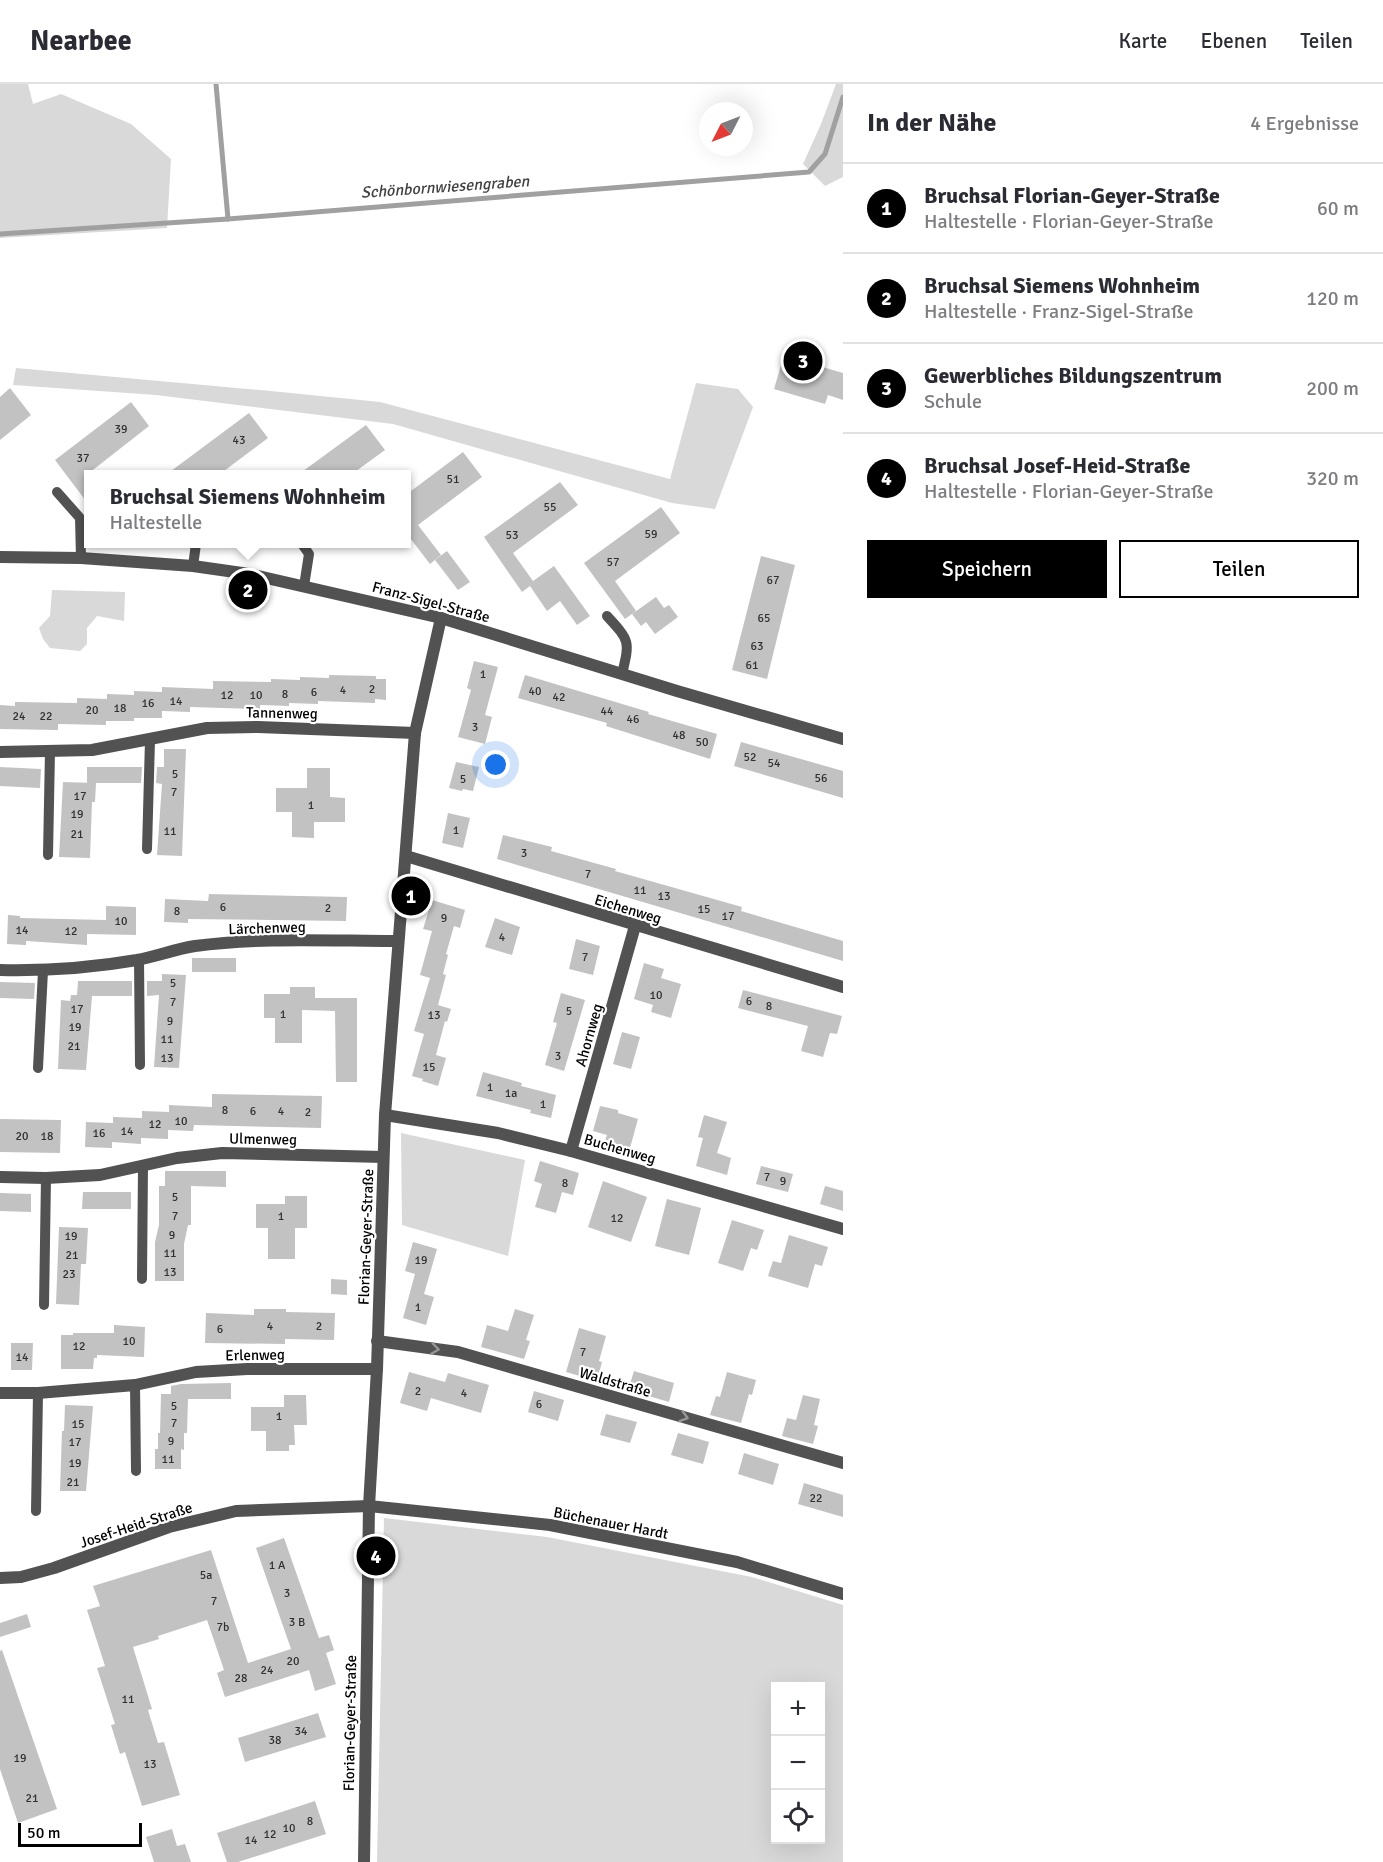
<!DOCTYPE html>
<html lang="de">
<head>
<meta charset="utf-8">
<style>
	:root { --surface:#fff; --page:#f7f7f7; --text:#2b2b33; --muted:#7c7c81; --line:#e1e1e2; --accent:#000 }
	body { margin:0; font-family:Signika,sans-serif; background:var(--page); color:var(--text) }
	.controls { position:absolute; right:18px; bottom:18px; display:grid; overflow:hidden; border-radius:0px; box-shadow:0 6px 24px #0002 }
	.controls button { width:54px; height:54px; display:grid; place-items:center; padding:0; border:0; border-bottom:2px solid var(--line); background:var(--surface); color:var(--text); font:30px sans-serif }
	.compass { position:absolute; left:699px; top:18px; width:54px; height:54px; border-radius:50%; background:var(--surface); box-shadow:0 6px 24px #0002; rotate:228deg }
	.scale { position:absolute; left:18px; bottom:15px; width:124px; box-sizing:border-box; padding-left:6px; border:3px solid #000; border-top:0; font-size:16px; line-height:21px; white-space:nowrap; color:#000; -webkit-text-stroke:4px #fff; paint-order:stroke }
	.you { position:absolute; left:496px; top:681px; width:21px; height:21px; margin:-15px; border:4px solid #fff; border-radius:50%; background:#1a73e8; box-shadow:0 0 0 9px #1a73e833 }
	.badge { display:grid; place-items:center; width:39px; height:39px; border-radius:50%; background:var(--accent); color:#fff; font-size:20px; font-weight:700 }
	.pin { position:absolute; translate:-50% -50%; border:3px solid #fff; box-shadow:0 2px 6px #0006 }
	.popup { position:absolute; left:84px; top:386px; width:327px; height:78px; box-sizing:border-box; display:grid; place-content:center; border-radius:0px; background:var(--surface); filter:drop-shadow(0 2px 4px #0005); font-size:20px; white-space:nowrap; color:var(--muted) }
	.popup b { font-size:22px; color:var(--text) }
	.popup::after { content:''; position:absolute; left:50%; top:100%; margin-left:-12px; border:12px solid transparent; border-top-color:var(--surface) }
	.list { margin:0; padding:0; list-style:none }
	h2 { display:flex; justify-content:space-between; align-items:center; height:78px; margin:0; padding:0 24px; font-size:26px }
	h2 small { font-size:20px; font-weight:400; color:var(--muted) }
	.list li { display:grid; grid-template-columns:39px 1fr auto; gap:18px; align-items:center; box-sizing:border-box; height:90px; padding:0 24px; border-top:2px solid var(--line) }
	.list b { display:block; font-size:22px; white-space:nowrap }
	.list p { margin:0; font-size:20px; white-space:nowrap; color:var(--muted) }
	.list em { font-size:20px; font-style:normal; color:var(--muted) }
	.actions { display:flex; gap:12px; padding:18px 24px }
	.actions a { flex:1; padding:14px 0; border:2px solid var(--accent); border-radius:0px; text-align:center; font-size:21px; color:var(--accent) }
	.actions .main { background:var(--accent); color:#fff }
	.icon { flex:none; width:33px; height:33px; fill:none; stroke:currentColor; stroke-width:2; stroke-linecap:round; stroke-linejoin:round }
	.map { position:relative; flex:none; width:843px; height:1778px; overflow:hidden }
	header { display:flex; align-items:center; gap:36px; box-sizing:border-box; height:84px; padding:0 30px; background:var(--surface); border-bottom:2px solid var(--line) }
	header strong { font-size:28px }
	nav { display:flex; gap:33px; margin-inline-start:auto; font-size:21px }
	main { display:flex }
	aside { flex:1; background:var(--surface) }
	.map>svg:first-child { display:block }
	.green { fill:#d9d9d9; fill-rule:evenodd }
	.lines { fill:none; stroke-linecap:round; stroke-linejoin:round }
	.stream { stroke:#a0a0a0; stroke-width:5 }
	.building { fill:#c2c2c2 }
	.lane { stroke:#525252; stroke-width:10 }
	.street { stroke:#525252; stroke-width:12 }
	.oneway { stroke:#979797 }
	.labels { text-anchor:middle; stroke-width:4.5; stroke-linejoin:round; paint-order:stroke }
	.number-label { font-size:12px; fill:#303030 }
	.street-label { font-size:15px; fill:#000; stroke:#fff }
	.water-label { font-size:16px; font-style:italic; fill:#414141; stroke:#fff }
</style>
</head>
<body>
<header>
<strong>Nearbee</strong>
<nav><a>Karte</a><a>Ebenen</a><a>Teilen</a></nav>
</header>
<main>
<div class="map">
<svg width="843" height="1778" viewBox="0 0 843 1778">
	<rect width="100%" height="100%" fill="#fff"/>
	<g class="green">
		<polygon points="0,0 28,0 33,20 61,10 131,40 171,75 167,144 0,154"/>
		<polygon points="836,0 843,0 843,93 825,102 803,80 821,40"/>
		<polygon points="16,284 271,307 380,318 670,395 696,299 738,305 753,323 715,425 672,419 393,340 156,311 13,301"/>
		<polygon points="52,506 125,508 124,537 97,532 87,544 87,560 80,567 50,564 43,555 39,544 50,532"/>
		<polygon points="401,1049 525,1076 508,1172 402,1141"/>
		<path d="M 384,1434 L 547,1453 L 752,1493 L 843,1521 L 843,1778 L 377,1778 ZM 776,1602 L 820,1602 L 820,1756 L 776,1756 Z"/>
	</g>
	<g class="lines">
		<g class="stream">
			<polyline points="216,0 228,135"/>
			<polyline points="0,150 228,135 809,88 825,70 843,13"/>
		</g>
	</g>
	<g class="building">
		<polygon points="805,278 843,289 843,316 828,311 825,320 774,305 781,281 802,287"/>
		<polygon points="10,304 31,331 0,356 0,313"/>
		<polygon points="131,318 149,342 89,389 89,421 55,376"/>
		<polygon points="249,329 268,354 220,390 167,390"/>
		<polygon points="366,341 385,366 352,390 299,390"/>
		<polygon points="463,368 482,393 418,441 441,471 430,480 407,450 407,410"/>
		<polygon points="560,398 578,421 513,469 533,497 554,482 590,532 577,541 560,517 547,527 530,502 522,508 484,453"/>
		<polygon points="661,423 680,449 615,497 636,527 625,535 584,479"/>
		<polygon points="447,467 470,498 458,506 435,476"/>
		<polygon points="761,472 795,481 767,595 732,586"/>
		<polygon points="656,513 664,524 669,521 678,533 655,550 646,538 641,542 632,530"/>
		<polygon points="474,577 498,583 485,631 492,633 485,660 458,653 471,606 467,604"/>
		<polygon points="329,591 376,592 376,595 386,595 386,616 375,615 375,619 318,617 318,620 289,619 289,622 260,621 260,625 190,623 190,628 162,627 162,634 134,634 134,637 106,637 106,641 58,640 58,646 0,645 0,621 15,622 15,618 77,619 77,614 107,615 107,610 134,611 134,607 162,608 162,603 213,605 213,597 271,598 271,595 300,596 300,593 329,594"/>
		<polygon points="525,591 649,628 648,630 717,650 710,675 606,642 607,639 518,614"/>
		<polygon points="741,658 843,687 843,714 734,682"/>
		<polygon points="164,665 186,665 182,772 157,771 162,700 156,699 157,683 164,683"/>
		<polygon points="456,678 479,683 473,707 463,705 462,707 449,704"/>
		<polygon points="0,683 41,685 40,704 0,702"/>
		<polygon points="87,683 142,683 141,699 87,699"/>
		<polygon points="307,684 330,684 330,713 345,714 345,738 314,738 314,754 292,753 292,728 276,728 276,704 307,704"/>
		<polygon points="63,698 96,699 95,718 92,718 90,774 59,773"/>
		<polygon points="448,729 470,734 463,764 442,759"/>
		<polygon points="503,751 552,763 551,767 616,785 615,787 742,823 741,827 843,857 843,877 497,775"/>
		<polygon points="209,810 347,813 346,837 188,835 188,839 164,838 165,815 208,817"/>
		<polygon points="432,816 465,826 460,844 454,842 446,870 448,871 443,890 446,891 438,921 451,925 447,938 445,937 436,971 446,974 438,1002 422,997 423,995 412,992 424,950 414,947 430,894 420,891 432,847 423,845"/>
		<polygon points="106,822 136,823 136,851 87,850 87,861 26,857 26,861 7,860 8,831 20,832 20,834 106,836"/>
		<polygon points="495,834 520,843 512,871 485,863"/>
		<polygon points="576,855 600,862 593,891 569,885"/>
		<rect x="192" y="874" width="44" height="14"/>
		<polygon points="644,879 664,885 661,894 681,900 671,934 651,928 653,921 634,915"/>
		<polygon points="162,890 186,891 179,984 154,983 159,911 147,912 147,897 162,897"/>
		<polygon points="78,897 132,897 132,912 92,912 86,986 58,985 61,916 70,917 71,911 77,911"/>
		<polygon points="0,898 35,899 34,915 0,914"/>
		<polygon points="290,903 315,903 315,914 357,914 357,998 336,998 335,927 302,926 302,959 275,959 275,934 264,934 264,910 290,910"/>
		<polygon points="743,906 842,932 837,950 830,949 823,973 801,967 808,942 738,924"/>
		<polygon points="561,909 585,916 564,987 545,981 557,939 553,938"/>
		<polygon points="622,948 640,953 631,985 613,980"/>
		<polygon points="483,988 522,999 521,1002 556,1011 551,1034 530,1029 531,1026 476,1012"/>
		<polygon points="212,1010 322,1012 321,1044 194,1041 193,1047 168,1046 168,1055 141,1054 141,1060 112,1058 112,1064 85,1063 86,1038 113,1039 113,1033 142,1034 142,1027 169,1028 169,1021 212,1023"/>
		<polygon points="600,1022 618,1026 618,1029 638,1035 630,1064 605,1057 607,1051 593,1047"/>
		<polygon points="704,1031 727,1038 717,1069 731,1074 727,1091 696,1082 703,1054 698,1053"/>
		<polygon points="0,1035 61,1036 60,1069 0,1068"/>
		<polygon points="540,1077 579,1089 573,1111 562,1108 556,1129 535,1123 542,1100 534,1097"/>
		<polygon points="761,1082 793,1090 788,1108 756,1100"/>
		<polygon points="165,1087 226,1087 226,1103 191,1102 191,1141 188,1141 184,1160 184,1197 155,1197 155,1158 159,1141 159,1102 165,1102"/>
		<polygon points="603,1097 647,1113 631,1158 588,1143"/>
		<polygon points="825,1102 843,1107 843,1127 820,1120"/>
		<polygon points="83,1108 131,1108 131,1125 82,1125"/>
		<polygon points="0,1109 31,1110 31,1128 0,1127"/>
		<polygon points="285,1112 307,1112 307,1144 295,1144 295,1175 268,1175 268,1144 256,1144 256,1120 285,1120"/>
		<polygon points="667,1115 701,1124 689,1171 655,1162"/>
		<polygon points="732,1136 764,1146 757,1166 751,1164 743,1187 718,1179"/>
		<polygon points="59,1143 88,1144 86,1180 81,1180 79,1221 56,1220"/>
		<polygon points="789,1151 828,1163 822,1182 815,1180 808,1204 768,1192 773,1177 781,1179"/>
		<polygon points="413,1158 437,1165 424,1210 434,1213 426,1241 403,1234 415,1190 405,1187"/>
		<polygon points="331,1195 347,1196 347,1211 331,1210"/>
		<polygon points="254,1225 286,1225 286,1228 335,1229 334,1256 285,1255 285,1260 205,1259 206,1229 254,1231"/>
		<polygon points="515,1225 534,1231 526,1256 530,1257 524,1275 481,1263 487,1241 508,1247"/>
		<polygon points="114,1241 145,1243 144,1273 97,1271 97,1274 94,1274 93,1285 61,1285 61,1251 73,1251 73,1249 114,1249"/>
		<polygon points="579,1244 606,1252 599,1277 602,1278 597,1297 566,1288"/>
		<polygon points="11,1259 33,1259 32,1286 11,1286"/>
		<polygon points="634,1287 674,1299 669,1318 628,1306"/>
		<polygon points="409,1288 445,1298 448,1289 489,1301 481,1329 431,1314 427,1327 400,1319"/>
		<polygon points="727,1288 756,1296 752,1311 749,1310 741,1339 710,1331 716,1312 720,1313"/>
		<polygon points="231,1299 231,1315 188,1315 187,1349 184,1349 184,1366 181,1365 181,1385 155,1385 155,1365 158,1365 158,1349 160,1349 161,1310 171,1310 171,1302 181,1300"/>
		<polygon points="534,1307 564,1316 558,1337 528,1328"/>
		<polygon points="284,1311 306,1311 307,1341 294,1341 295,1361 289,1361 289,1367 266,1367 266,1347 251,1347 251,1323 284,1323"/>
		<polygon points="803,1311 820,1315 814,1341 818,1342 813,1360 782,1352 787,1334 796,1336"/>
		<polygon points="65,1321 93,1322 86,1407 60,1407 62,1347 64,1347"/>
		<polygon points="606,1330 637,1338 630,1359 600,1351"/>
		<polygon points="678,1349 709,1358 703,1380 671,1371"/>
		<polygon points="744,1369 779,1380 773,1401 738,1390"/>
		<polygon points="804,1399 843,1411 843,1433 798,1420"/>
		<polygon points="284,1454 319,1554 329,1551 334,1566 326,1569 336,1600 315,1607 309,1586 225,1613 217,1589 224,1586 207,1536 158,1552 159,1555 133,1563 152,1625 148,1626 158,1659 164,1658 180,1711 142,1722 125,1668 120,1670 111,1641 115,1640 97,1584 105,1582 87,1526 100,1522 93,1502 211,1466 248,1579 291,1565 256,1464"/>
		<polygon points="27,1530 31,1543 0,1553 0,1539"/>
		<polygon points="2,1566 57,1725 18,1739 0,1685 0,1567"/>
		<polygon points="318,1629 326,1653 245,1678 238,1654"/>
		<polygon points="315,1717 326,1750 238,1778 227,1778 217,1749"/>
		<polygon points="172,1745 177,1762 185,1760 191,1778 154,1778 146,1753"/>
	</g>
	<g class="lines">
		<g class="lane">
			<polyline points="57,408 80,434 81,474"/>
			<polyline points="302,460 309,470 304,502"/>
			<polyline points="193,482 196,460"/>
			<path d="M 607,532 C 630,557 630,557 622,590"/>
			<polyline points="147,765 150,656"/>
			<polyline points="48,771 50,667"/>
			<polyline points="139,875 140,981"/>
			<polyline points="38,984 43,887"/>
			<polyline points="142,1195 143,1082"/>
			<polyline points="44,1221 46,1094"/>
			<polyline points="135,1301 136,1387"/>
			<polyline points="36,1427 38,1309"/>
		</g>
		<g class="street">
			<polyline points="0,473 81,474 193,482 249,490 441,534 677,607 843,655"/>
			<polyline points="0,668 92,666 207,644 258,643 415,649"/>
			<polyline points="406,772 843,903"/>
			<path d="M 0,886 C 47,887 91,884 137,876 C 157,872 176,865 195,862 C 262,853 331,857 398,857"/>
			<polyline points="385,1031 498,1049 571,1067 843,1145"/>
			<polyline points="571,1067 635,842"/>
			<polyline points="0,1093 46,1094 100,1091 177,1074 222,1069 383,1073"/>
			<polyline points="377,1257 458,1268 843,1379"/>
			<polyline points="0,1309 38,1309 135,1301 196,1288 247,1285 377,1285"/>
			<polyline points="0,1494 21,1493 54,1484 169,1443 236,1427 369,1422 550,1441 737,1478 843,1510"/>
			<polyline points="364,1778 369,1422 377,1285 385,1031 415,649 441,534"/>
		</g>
	</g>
	<defs><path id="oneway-chevron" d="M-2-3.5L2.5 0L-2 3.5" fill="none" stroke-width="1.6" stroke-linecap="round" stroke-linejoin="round" transform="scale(1.5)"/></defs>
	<g class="oneway">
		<use href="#oneway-chevron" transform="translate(435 1265) rotate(8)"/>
		<use href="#oneway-chevron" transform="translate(684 1333) rotate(16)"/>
	</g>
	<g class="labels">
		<g class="number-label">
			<text x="121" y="349">39</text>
			<text x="239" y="360">43</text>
			<text x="83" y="378">37</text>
			<text x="453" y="399">51</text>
			<text x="550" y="427">55</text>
			<text x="651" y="454">59</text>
			<text x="512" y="455">53</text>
			<text x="613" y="482">57</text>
			<text x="773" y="500">67</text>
			<text x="764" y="538">65</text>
			<text x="757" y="566">63</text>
			<text x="752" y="585">61</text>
			<text x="483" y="594">1</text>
			<text x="372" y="609">2</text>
			<text x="343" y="610">4</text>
			<text x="535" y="611">40</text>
			<text x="314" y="612">6</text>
			<text x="285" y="614">8</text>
			<text x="227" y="615">12</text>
			<text x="256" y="615">10</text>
			<text x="559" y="617">42</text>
			<text x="176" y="621">14</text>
			<text x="148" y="623">16</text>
			<text x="120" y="628">18</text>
			<text x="92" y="630">20</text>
			<text x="607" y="631">44</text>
			<text x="19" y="636">24</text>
			<text x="46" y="636">22</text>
			<text x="633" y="639">46</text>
			<text x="475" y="647">3</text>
			<text x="679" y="655">48</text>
			<text x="702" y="662">50</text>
			<text x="750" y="677">52</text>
			<text x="774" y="683">54</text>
			<text x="175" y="694">5</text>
			<text x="821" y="698">56</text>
			<text x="463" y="699">5</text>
			<text x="174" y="712">7</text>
			<text x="80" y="716">17</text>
			<text x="311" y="725">1</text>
			<text x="77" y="734">19</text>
			<text x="456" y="750">1</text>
			<text x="170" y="751">11</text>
			<text x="77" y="754">21</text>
			<text x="524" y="773">3</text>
			<text x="588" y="794">7</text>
			<text x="640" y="810">11</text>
			<text x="664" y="816">13</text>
			<text x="223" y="827">6</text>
			<text x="328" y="828">2</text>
			<text x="704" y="829">15</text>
			<text x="177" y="831">8</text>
			<text x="728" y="836">17</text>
			<text x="444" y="838">9</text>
			<text x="121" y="841">10</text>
			<text x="22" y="850">14</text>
			<text x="71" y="851">12</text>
			<text x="502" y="857">4</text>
			<text x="585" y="877">7</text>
			<text x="173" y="903">5</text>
			<text x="656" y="915">10</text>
			<text x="749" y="921">6</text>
			<text x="173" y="922">7</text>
			<text x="769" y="926">8</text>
			<text x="77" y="929">17</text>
			<text x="569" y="931">5</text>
			<text x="283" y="934">1</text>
			<text x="434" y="935">13</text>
			<text x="170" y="941">9</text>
			<text x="75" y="947">19</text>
			<text x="167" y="959">11</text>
			<text x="74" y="966">21</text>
			<text x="558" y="976">3</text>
			<text x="167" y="978">13</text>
			<text x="429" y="987">15</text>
			<text x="490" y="1007">1</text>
			<text x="511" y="1013">1a</text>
			<text x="543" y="1024">1</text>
			<text x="225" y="1030">8</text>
			<text x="253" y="1031">6</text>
			<text x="281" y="1031">4</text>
			<text x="308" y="1032">2</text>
			<text x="181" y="1041">10</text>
			<text x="155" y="1044">12</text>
			<text x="127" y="1051">14</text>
			<text x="99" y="1053">16</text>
			<text x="22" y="1056">20</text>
			<text x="47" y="1056">18</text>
			<text x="767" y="1097">7</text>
			<text x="783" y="1101">9</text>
			<text x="565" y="1103">8</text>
			<text x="175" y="1117">5</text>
			<text x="175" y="1136">7</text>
			<text x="281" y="1136">1</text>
			<text x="617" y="1138">12</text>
			<text x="172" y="1155">9</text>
			<text x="71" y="1156">19</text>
			<text x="170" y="1173">11</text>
			<text x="72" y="1175">21</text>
			<text x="421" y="1180">19</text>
			<text x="170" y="1192">13</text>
			<text x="69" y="1194">23</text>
			<text x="418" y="1227">1</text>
			<text x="270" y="1246">4</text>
			<text x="319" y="1246">2</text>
			<text x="220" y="1249">6</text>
			<text x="129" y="1261">10</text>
			<text x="79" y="1266">12</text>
			<text x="583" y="1272">7</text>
			<text x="22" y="1277">14</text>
			<text x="418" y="1311">2</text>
			<text x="464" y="1313">4</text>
			<text x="539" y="1324">6</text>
			<text x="174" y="1326">5</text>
			<text x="279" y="1336">1</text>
			<text x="174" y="1343">7</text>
			<text x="78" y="1344">15</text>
			<text x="171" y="1361">9</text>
			<text x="75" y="1362">17</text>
			<text x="168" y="1379">11</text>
			<text x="75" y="1383">19</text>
			<text x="73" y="1402">21</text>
			<text x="816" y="1418">22</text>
			<text x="277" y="1485">1 A</text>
			<text x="206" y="1495">5a</text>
			<text x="287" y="1513">3</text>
			<text x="214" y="1521">7</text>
			<text x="297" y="1542">3 B</text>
			<text x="223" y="1547">7b</text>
			<text x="293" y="1581">20</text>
			<text x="267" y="1590">24</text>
			<text x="241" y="1598">28</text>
			<text x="128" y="1619">11</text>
			<text x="301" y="1651">34</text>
			<text x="275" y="1660">38</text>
			<text x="20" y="1678">19</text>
			<text x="150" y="1684">13</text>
			<text x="32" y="1718">21</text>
			<text x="310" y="1741">8</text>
			<text x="289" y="1748">10</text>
			<text x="270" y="1754">12</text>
			<text x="251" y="1760">14</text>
		</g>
		<g class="street-label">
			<text transform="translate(431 518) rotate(15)" y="5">Franz-Sigel-Straße</text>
			<text transform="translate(282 629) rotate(1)" y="5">Tannenweg</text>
			<text transform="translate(628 825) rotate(17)" y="5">Eichenweg</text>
			<text transform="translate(267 844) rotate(-2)" y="5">Lärchenweg</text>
			<text transform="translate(589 951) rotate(-74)" y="5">Ahornweg</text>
			<text transform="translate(263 1055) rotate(1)" y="5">Ulmenweg</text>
			<text transform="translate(620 1065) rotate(16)" y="5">Buchenweg</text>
			<text transform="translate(366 1153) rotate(-88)" y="5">Florian-Geyer-Straße</text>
			<text transform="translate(255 1271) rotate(-1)" y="5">Erlenweg</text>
			<text transform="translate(615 1298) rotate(16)" y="5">Waldstraße</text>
			<text transform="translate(611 1439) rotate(11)" y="5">Büchenauer Hardt</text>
			<text transform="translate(136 1441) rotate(-18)" y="5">Josef-Heid-Straße</text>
			<text transform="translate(350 1639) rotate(-89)" y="5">Florian-Geyer-Straße</text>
		</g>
		<g class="water-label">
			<text transform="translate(445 102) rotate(-4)" y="6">Schönbornwiesengraben</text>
		</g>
	</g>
</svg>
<div class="controls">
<button>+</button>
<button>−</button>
<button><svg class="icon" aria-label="locate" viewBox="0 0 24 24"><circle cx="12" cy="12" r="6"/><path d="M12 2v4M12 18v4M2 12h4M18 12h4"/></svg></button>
</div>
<svg class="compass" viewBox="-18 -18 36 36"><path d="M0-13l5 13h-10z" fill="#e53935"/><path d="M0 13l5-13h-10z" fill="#7c7c81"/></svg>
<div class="scale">50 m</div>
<div class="you"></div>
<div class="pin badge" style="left:411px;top:812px">1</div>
<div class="pin badge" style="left:248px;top:506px">2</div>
<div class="popup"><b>Bruchsal Siemens Wohnheim</b>Haltestelle</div>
<div class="pin badge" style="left:803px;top:277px">3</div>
<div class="pin badge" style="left:376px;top:1472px">4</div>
</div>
<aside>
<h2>In der Nähe<small>4 Ergebnisse</small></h2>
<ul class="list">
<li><span class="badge">1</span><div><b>Bruchsal Florian-Geyer-Straße</b><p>Haltestelle · Florian-Geyer-Straße</p></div><em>60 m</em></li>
<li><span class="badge">2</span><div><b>Bruchsal Siemens Wohnheim</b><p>Haltestelle · Franz-Sigel-Straße</p></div><em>120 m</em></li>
<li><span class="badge">3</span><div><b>Gewerbliches Bildungszentrum</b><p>Schule</p></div><em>200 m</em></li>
<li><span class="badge">4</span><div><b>Bruchsal Josef-Heid-Straße</b><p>Haltestelle · Florian-Geyer-Straße</p></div><em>320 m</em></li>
</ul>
<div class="actions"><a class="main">Speichern</a><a>Teilen</a></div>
</aside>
</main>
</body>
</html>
